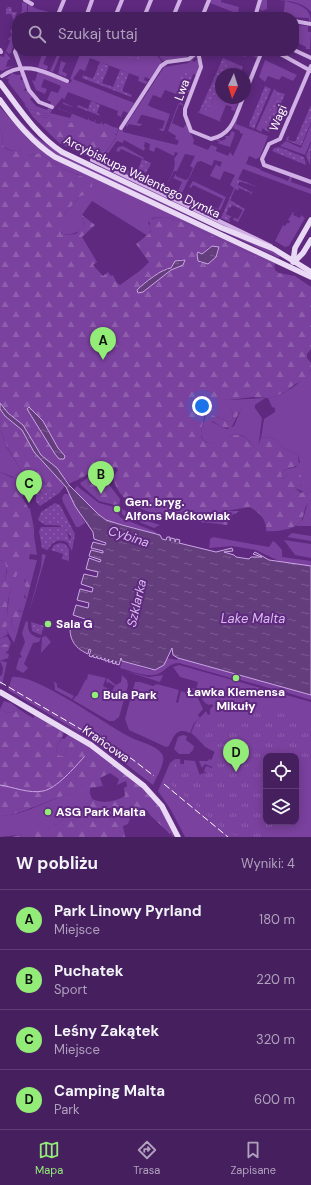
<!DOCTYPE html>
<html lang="pl">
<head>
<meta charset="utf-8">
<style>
	:root { --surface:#461f5f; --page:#4d2765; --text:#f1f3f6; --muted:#b0a2bd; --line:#5e3d74; --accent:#92ec77 }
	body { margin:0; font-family:"DM Sans",sans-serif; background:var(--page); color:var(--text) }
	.controls { position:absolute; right:12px; bottom:12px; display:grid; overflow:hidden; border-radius:8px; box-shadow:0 2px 10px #0003 }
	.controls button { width:36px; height:36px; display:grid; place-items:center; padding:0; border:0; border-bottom:1px solid var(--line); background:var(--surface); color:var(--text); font:20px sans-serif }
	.compass { position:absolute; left:215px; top:68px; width:36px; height:36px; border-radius:50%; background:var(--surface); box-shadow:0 2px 10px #0003; rotate:184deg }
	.you { position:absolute; left:202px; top:406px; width:14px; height:14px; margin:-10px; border:3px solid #fff; border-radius:50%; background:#1a73e8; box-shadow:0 0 0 6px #1a73e833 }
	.badge { display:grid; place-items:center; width:26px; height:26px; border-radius:50%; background:var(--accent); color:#111; font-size:13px; font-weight:700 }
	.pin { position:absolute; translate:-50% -33px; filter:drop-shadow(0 1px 2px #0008) }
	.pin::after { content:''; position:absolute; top:21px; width:14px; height:12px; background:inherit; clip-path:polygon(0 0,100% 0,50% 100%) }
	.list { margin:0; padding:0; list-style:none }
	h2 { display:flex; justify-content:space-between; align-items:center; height:52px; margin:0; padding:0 16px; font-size:17px }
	h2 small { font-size:13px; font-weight:400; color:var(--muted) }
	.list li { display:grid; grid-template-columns:26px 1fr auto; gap:12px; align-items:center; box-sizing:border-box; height:60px; padding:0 16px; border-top:1px solid var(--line) }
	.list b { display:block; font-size:15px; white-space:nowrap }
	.list p { margin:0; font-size:13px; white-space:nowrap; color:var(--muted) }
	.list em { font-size:13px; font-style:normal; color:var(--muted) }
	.icon { flex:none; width:22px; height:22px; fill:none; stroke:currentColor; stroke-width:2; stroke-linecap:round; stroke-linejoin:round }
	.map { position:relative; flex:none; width:311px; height:837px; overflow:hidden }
	.search { position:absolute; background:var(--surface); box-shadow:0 2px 10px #0003; left:12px; right:12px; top:12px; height:44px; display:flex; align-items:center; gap:10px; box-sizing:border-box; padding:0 14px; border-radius:16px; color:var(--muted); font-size:15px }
	.sheet { height:292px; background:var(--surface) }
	nav { display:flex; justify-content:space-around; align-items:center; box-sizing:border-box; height:56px; border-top:1px solid var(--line); background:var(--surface); font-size:11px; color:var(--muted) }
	nav a { display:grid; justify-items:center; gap:2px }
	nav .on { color:var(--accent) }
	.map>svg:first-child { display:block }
	.grass { fill:#7a419e; fill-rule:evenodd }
	.forest { fill:url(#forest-firs); fill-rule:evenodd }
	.park { fill:url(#park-tufts) }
	.garden { fill:url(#garden-dots) }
	.water { fill:url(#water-ripples); stroke:#cba5e5 }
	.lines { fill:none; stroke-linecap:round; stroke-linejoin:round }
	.stream { stroke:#cba5e5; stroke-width:1 }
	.street { stroke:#d0b0e5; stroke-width:4 }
	.secondary { stroke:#ead9f5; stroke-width:5.5 }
	.rail { stroke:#fff; stroke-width:1; stroke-dasharray:7 3; stroke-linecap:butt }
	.poi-dot { fill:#92ec77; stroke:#5e297f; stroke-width:1.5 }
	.labels { text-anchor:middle; stroke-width:4; stroke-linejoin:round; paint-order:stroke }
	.street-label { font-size:12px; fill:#fff; stroke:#5e297f }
	.poi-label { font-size:12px; font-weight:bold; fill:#fff; stroke:#5e297f; text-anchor:start }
	.water-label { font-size:13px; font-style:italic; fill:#d9bbed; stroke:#5e297f }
</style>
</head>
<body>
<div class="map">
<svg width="311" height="837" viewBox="0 0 311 837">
	<defs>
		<pattern id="forest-firs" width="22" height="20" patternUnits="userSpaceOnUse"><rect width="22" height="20" fill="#7a419e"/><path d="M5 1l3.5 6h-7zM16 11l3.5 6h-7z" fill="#8e5ead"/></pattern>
		<pattern id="park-tufts" width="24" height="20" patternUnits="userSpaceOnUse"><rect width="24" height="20" fill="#7a419e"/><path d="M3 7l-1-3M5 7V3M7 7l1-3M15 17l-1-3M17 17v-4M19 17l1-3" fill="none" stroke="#8e5ead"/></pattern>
		<pattern id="garden-dots" width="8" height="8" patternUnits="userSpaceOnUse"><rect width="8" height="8" fill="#7a419e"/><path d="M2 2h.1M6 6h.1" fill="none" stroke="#8e5ead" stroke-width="1.8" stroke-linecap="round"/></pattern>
		<pattern id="water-ripples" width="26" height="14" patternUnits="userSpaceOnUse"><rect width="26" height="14" fill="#643d7c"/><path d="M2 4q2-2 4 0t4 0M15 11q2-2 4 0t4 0" fill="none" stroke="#7b5a90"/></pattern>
	</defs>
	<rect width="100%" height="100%" fill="#5e297f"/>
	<g class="grass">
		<polygon points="210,0 221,0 221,2 239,7 238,13 252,17 246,17 210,3 203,17"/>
		<polygon points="262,0 267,0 267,9 262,11 260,9"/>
		<path d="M 279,0 L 311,0 L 311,12 C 304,3 290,1 279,0 Z"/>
		<path d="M 285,1 C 298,4 311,7 311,22 L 309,21 L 309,18 L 283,17 Z"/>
		<polygon points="22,2 27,4 27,14 31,17 20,17 22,10"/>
		<polygon points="28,4 37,9 57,14 55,17 36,17 28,14"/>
		<polygon points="17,24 17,37 14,41 17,43 14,43 11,53 9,54 6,51"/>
		<polygon points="294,25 308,26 308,32 311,32 310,49 306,49 306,47 294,41"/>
		<polygon points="59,51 62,51 53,72 50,71"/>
		<path d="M 72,51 L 138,51 L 157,55 L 162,62 L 150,79 L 145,77 L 144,80 L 148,82 L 146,84 L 138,81 L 139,77 L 90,58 L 85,71 L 80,69 L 73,79 L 134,103 L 128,113 L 123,111 L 121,117 L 117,115 L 118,111 L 68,92 L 63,102 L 75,108 L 63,104 L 64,99 L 62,98 L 50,113 L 70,118 L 72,114 L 59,109 L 60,107 L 60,109 L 88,120 L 89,117 L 89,120 L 94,122 L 96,119 L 95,123 L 100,124 L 102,122 L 103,125 L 105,123 L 113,127 L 118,128 L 117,134 L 119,128 L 123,129 L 123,132 L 177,145 L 179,141 L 175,139 L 176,136 L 168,131 L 178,104 L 181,102 L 184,106 L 179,104 L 172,123 L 183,128 L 186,124 L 194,140 L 193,144 L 208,150 L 211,145 L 217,147 L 216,151 L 228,156 L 230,152 L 233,156 L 243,134 L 240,133 L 240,131 L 233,128 L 238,115 L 236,124 L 268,136 L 260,157 L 256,159 L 249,156 L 246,164 L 260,169 L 262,166 L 260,170 L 288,181 L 290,176 L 292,177 L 291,182 L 311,189 L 311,194 L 243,169 L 234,188 L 230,185 L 235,175 L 224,171 L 220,180 L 210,176 L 216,164 L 220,167 L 222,162 L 214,160 L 212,166 L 201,161 L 197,162 L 182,193 L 185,199 L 180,197 L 182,193 L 178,191 L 182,182 L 173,178 L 176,174 L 176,176 L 185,180 L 188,179 L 193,168 L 190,166 L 195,156 L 185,154 L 177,171 L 174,171 L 167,185 C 170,177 177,167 174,159 L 178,153 L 175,152 L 174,156 L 156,147 L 154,152 L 149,150 L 150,144 L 145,142 L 144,147 L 148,149 L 145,148 L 144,151 L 124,140 L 123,143 L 117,141 L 107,155 L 110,161 L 115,163 L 102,164 L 99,162 L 116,138 L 117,134 L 98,131 L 57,119 L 32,116 L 31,114 L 48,116 L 49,114 L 29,109 L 8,82 L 9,79 L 6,79 L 12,73 L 17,75 L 22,74 L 23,76 L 20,78 L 21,80 L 24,79 L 27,88 L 24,89 L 25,91 L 28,90 L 33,97 L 30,99 L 36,106 L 47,110 L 51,102 L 47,100 L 51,91 L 58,93 L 61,86 L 44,79 L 41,87 L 47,89 L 45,94 L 36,90 L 32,80 L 35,81 L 38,71 L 70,83 L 72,80 L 70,79 L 80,54 Z"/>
		<polygon points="189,51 193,51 187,57 163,61 158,55 171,57 187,55"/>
		<polygon points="230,51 251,51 254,53 257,51 257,58 248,54 245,57"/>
		<polygon points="5,52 11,59 8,60 6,67 13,66 2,71 0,70 0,56 4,57"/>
		<polygon points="42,54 47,55 43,64 48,66 47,70 38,67"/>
		<polygon points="197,55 197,57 192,60 194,62 198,59 199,66 196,75 193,74 194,72 179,82 189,86 187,89 190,90 189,92 176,94 165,90 161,98 153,95 148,105 151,107 170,114 164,131 161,131 159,128 162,129 165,121 143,115 141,115 137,123 142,124 142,125 139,126 129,124 127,127 126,125 164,67 188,63"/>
		<polygon points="227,60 237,64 233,74 224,74 228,66"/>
		<polygon points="265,60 297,75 293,81 282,76 279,80 268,76 265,82 259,77"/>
		<polygon points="61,61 66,63 62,71 67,74 66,77 58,74"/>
		<polygon points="221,82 221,98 240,98 235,111 231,110 232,107 226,105 220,120 221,122 197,112 209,109"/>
		<polygon points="274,89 278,92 261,132 256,129"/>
		<path d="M 0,107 L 28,139 L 48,155 L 276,264 L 274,265 L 183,222 L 165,217 L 152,218 L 148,223 L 152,228 L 148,236 L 92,201 L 82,215 L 84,227 C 78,234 71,234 62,235 L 62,217 L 79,197 L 84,195 L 81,176 L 64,169 L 39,153 L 28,156 L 23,150 C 16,152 5,151 2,143 C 2,140 3,136 2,133 L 0,130 Z"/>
		<path d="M 14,115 L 36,137 L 61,154 L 229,233 L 281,254 L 279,258 C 210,224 139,194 69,162 C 45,149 31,135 14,115 Z"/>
		<polygon points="311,124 311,141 305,155 280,146 286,141 301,148"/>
		<polygon points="232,131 235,133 230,147 217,143 220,142 216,140 218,139 221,141 226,139 225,136 229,136"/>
		<polygon points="123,146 144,158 143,159 121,149 119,152 116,151 118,147"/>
		<polygon points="100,167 103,167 241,232 227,228"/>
		<polygon points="121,167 141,177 139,181 120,171"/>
		<polygon points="143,177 160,186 158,189 141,181"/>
		<polygon points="193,181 226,197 220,211 212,209 213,207 218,209 223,199 193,185 191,188 189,187"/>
		<polygon points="293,212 294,212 293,215 300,218 301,215 305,218 289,246 285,247 275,241 283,225 285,226 287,223 289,223 290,221 288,220"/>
		<path d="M 311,369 L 311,491 L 308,494 L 295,488 L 299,485 L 302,486 L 289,472 L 284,479 L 281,475 L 284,470 L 296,467 L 300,462 L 298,455 L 283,448 L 277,440 L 269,437 L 261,438 L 264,419 L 275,412 L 275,408 L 272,407 L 268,398 C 284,396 303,382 311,369 Z"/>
		<path d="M 211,397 L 228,400 L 265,398 L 255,405 L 255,408 L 262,418 L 258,450 L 254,447 L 253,444 C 249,441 245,436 240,435 C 227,432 217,449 205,441 C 195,434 207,421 206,412 C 206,409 205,406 204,403 L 206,398 ZM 231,409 L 241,409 L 234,426 L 227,429 L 212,422 L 215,416 L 229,422 L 232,420 L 233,414 Z"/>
		<polygon points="0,429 6,446 21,470 22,476 18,481 22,492 13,477 0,472"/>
		<polygon points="77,486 99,503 118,508 118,514 121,518 156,532 155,534 106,520 98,514 74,490"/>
		<polygon points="64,494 70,494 85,523 79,527 76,527 63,502 62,498"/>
		<polygon points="311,500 311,526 296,526 303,519 308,502"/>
		<polygon points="122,509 141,519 160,525 154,528 124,516 122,514"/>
		<polygon points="292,533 311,536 311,541 287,537"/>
		<polygon points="34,535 37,555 30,554 29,559 37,560 32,579 26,579 24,581 26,588 24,597 27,599 23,612 19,610 11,616 12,628 17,633 14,643 6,629 9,595 13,579 20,569"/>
		<polygon points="213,537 269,547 273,541 275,542 282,550 282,557 311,561 311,566 281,562 256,550 232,546 209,548 210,539"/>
		<polygon points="284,540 311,544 311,558 295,555"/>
		<polygon points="42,554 46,555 28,616 41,567"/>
		<polygon points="0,560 5,562 7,566 5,581 0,580"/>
		<path d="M 26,621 L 28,622 C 27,631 31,637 41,638 L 39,642 L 33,643 L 24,664 L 28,668 L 23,673 L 16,669 L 19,658 L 22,657 L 20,654 L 25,642 L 22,633 Z"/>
		<polygon points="7,636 11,643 0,645 0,639"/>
		<polygon points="46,636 51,642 41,653 42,637"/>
		<path d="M 167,658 L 177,660 L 178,658 L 311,695 L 311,700 L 288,693 L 288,692 L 286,693 L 237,679 L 235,677 L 234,679 L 179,663 C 170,663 167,669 160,673 C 149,679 131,671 120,668 L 122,661 L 150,670 L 164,665 Z"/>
		<polygon points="0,661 7,662 2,685 0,684 0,676 2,675 3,668"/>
		<path d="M 179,665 L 311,702 L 311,726 L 215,752 C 203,747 200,740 191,733 L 195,723 L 206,711 L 208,715 L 210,714 L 210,709 L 213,706 L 212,704 L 209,705 L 205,703 L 202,699 L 205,696 L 204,694 L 187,690 L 186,687 L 196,689 L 198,682 L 180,677 L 173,667 Z"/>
		<polygon points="125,671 149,677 163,675 160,682"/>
		<polygon points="88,674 106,678 103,686 112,691 115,686 108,682 106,683 107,678 116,685 121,682 122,675 127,680 128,686 119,717 114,721 109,721 73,700 76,696 77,696 86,679 87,680"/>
		<path d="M 12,677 C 37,674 103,723 128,736 C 138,742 155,744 162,754 C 167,761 156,778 153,785 L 101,745 L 8,690 Z"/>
		<polygon points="54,681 57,684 57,687 74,696 72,699 55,690"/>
		<path d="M 135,682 L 140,682 L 153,686 L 157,684 L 179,690 L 176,702 L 178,703 L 181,691 L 197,696 L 203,709 L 198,715 L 200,718 L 194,723 L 190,733 C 177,727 174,735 169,746 L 166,747 L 129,730 L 125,719 Z"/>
		<polygon points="14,696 91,740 152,787 91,741"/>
		<polygon points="4,701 11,703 20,710 8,713 0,709"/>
		<path d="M 68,735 L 73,737 L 65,753 L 62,756 L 58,755 C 54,749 58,744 62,738 L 64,739 Z"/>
		<polygon points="183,735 187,736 186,740 194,746 193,750 189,754 179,754 174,749 178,737"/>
		<polygon points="175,759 180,759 181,769 241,837 185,837 171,810 158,791 170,763"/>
		<polygon points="209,759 220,763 215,768 205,764 202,768 199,761 208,761"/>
		<polygon points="184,760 195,761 200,776 199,779 184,772"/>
		<polygon points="311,760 311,837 262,837 273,822 296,822 296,765"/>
		<path d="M 83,790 L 90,793 L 92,799 L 88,809 L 68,816 L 54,826 L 28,834 L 0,837 L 0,816 C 29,815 55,795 83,790 Z"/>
		<polygon points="162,810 174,835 173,837 160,815"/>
	</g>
	<g class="forest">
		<polygon points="23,102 29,109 49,114 48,116 31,114"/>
		<polygon points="32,116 57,119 96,129 98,131 113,132 117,136 99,162 59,143"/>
		<path d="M 0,130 L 2,133 C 3,136 2,140 2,143 C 6,154 18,150 26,150 L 28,156 L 39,153 L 64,169 L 90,180 L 92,183 L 92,188 L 89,193 L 79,197 L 62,217 L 63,229 L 61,234 L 64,235 L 76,234 L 84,226 L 82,215 L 95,225 L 82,237 L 97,262 L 93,265 L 103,276 L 108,272 L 111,276 L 113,275 L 117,283 L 120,285 L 141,270 L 149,262 L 136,244 L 151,232 L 149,219 L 165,217 L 183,222 L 274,265 L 275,270 L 279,273 L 295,276 L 311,287 L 311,349 L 307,354 L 307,358 L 311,363 L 311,369 L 305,379 L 294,385 L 287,391 L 274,397 L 268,398 L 253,397 L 228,400 L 206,398 L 204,403 C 207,416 201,424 201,437 C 211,452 223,435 236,435 C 243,434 248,440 253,444 L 254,447 L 257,449 L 261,438 L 269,437 L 277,440 L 283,448 L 298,455 L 299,465 L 284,470 L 281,475 L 284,479 L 289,472 L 298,471 L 300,473 L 303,484 L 295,488 L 301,493 L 306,490 L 307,494 L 311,491 L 311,500 C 304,505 305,513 302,519 C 298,530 275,532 266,531 C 267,519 259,513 250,507 L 225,511 L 223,515 L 228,523 L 227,525 C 193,520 121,520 113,477 L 118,470 L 116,467 L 109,470 L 103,470 L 97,462 C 93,473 80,480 69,483 L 66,479 L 62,482 L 65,486 L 58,494 L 50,490 L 42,480 L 32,486 L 29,485 L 26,476 L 22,476 L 21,470 L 6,445 L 0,429 ZM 209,247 L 219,249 L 217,255 L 210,263 L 200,263 L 200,252 L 202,254 ZM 183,259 L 183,265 L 171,270 L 143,292 L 165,268 L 170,268 L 178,260 Z"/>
		<path d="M 236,404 L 240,406 L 241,409 L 231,428 C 225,429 213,423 210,418 L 212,415 L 229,422 L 232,420 L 233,414 L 231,409 L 232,405 Z"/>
		<path d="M 0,472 L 15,479 L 24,496 L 22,497 L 29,509 L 30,508 C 31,517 35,527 34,535 C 32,555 13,575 9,595 C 6,606 9,617 6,629 L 8,634 L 0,639 L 0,580 L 5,581 L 7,570 L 5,562 L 0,560 Z"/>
		<polygon points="98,474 104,478 120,499 119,506 99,501 81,485 80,483 93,475"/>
		<polygon points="228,511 240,511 232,515 228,522 224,515"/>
		<polygon points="26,579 32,579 27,599 24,594 26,588 24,583"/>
		<polygon points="15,610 23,612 17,633 12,628 11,616"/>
		<polygon points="11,643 8,651 7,651 6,653 9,654 8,658 0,661 0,645"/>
		<path d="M 0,709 L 8,713 L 20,710 L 33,718 L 35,716 L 64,732 C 62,741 53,746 58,755 L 62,756 L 65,753 L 73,737 L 90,746 L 141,786 L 162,810 L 160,815 L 170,830 L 170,834 L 151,816 L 147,810 L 130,818 L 128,824 L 123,826 L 125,837 L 12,837 L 54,826 L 68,816 L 88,809 L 92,799 C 104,804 114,802 125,796 L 124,788 L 127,786 L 126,781 L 117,785 L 119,779 L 110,773 L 100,778 L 103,786 L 90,788 L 90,793 C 71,785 26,816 0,816 Z"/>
	</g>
	<polygon class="park" points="261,708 287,712 311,721 311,762 306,762 296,770 296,756 266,756 266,822 282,822 276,837 238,837 218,825 171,784 170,777 174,764 185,764 190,766 194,776 204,773 207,774 204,771 206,766 212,768 214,762 211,761 215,751 205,747 194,732 197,723 203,719 237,724"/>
	<g class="garden">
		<polygon points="8,7 11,7 12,12 17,12 14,20 17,24 10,41 8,39 12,35 10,31 16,25 11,14 6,14 6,9"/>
		<polygon points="145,51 189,51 187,55 171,57 144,53"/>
		<polygon points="124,52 134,54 141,60 117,55"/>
		<polygon points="223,58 227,60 228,66 224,74 221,74 221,82 209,109 199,112"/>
		<polygon points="100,62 109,66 102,83 113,87 120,70 129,73 122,91 132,95 131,97 82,78 83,75 93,79"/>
		<polygon points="237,64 243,67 240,74 233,74"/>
		<polygon points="184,70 194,71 189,86 179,82"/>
		<polygon points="265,86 271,89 254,129 249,126 250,122"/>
		<polygon points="278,92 285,94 269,132 262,128"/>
		<polygon points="91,101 100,105 97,113 101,116 77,107 78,105 88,109"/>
		<polygon points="311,105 311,122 301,146 286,140 288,136 289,137 288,140 295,142"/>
		<polygon points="311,143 310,165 306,156"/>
		<polygon points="279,147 304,157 306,165 272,151 274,148"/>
		<polygon points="142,159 151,163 146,173 138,169"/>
		<polygon points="238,179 258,187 242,182 239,182 238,185 251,192 253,191 250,196 251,193 239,188 238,190 235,189 230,200 245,209 238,222 233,220 234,218 238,219 243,210 232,205 230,208 229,207 226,214 232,217 229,218 230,222 221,218"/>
		<polygon points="36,478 39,478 50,490 58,494 40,506 36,502 36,494 33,490 30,491 33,489 31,486"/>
		<path d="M 55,503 L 60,505 L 75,534 L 72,551 L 68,544 L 71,537 C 62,523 61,526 45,525 L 38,520 L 41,512 Z"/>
		<path d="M 41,527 L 63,527 L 67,531 L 70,542 L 68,543 C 60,538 52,541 48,550 L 42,548 L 39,531 Z"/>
		<polygon points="60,543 65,544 69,549 69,561 62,559 63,554 51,550 54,545"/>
		<polygon points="31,622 44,626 41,635 32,631"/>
	</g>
	<g class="water">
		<polygon points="212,246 219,247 216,257 208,264 198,261 197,254 198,252 202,254"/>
		<path d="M 185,260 L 183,265 L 171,270 L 143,292 L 138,293 L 137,290 C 144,283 163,268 171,268 L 175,261 Z"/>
		<path d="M 0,403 L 8,413 L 23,425 L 41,455 L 57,468 L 69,485 L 98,514 L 106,520 L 122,525 L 160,535 L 162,539 L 166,540 L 167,537 L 170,537 L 170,541 L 171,538 L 175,539 L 175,542 L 176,539 L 180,540 L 179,543 L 216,552 L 232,548 L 233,551 L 224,552 L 234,555 L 236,557 L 249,559 L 251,557 L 262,557 L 253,554 L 255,552 L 269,560 L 311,566 L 311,695 L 178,658 L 173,655 L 172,648 L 164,665 L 155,670 L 122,661 L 121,658 L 119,665 L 116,664 L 116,661 L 115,664 L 112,663 L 113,660 L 111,662 L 108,662 L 109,659 L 107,661 L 105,661 L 105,658 L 104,660 L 101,659 L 101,657 L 100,659 L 97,658 L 97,656 L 96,658 L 93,657 L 93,655 L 92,657 L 89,656 L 91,650 L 89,649 L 88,654 C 72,647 68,636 71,620 L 84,623 L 85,619 L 73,615 L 76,605 L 88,608 L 89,603 L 77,600 L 80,589 L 92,592 L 93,588 L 81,584 L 84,574 L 97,577 L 98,572 L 86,569 L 89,558 L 100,562 L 101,560 L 89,556 L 91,550 L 103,553 L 103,551 L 91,548 L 93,542 L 105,545 L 106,543 L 94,539 L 93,532 L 75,506 L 66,487 L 34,452 L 22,430 L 5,416 L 0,409 Z"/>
		<polygon points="29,407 43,421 58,448 65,456 64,459 59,459 55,454 27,409"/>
	</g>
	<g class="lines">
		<path class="stream" d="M 0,785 C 13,787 30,794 43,791 C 56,789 75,767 84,757"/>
		<g class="street">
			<polyline points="25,0 32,4"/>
			<polyline points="57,17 64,0"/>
			<polyline points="86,17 92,0"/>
			<polyline points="115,17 122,0"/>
			<polyline points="144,17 151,0"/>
			<polyline points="173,17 180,0"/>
			<polyline points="202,17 209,0"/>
			<polyline points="255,17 260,0"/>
			<polyline points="294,21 311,24"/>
			<polyline points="17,48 15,52 29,90 39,102 52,107"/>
			<polyline points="0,50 1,52"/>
			<polyline points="294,50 311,58"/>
			<polyline points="275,51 311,71"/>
			<polyline points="311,66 280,139 269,144 262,159 264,165 311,182"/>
			<path d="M 2,76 C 24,60 45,72 67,81"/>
			<polyline points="245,93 262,51"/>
			<path d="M 121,128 L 161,66 L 167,62 L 189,59 L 198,51 L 201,67 L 185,109 L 185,115 L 191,131 L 211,139 C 233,134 235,117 243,98"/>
			<polyline points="92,160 271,246"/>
		</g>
		<g class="secondary">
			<path d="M 0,83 C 19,108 35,134 62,152 L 222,228 L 274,249 L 311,272"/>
			<path d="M 0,100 C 16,122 32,142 55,157 L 311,277"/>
			<polyline points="293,262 295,248 311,220"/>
			<polyline points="294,262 303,253 311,240"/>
			<polyline points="0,692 91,745 144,786 162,806 178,837"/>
		</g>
		<g class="rail">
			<polyline points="0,682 132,759 154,776"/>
			<polyline points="164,784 228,837"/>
		</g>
	</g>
	<g class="poi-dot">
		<circle cx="117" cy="509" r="4"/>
		<circle cx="48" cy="624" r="4"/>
		<circle cx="236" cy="678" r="4"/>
		<circle cx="95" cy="695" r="4"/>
		<circle cx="48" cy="812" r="4"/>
	</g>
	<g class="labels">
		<g class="street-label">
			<text transform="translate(182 90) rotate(-69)" y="4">Lwa</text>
			<text transform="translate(278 118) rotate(-68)" y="4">Wagi</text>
			<text transform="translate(142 177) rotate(26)" y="4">Arcybiskupa Walentego Dymka</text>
			<text transform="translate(106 744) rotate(35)" y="4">Krańcowa</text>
		</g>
		<g class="poi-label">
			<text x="125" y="506">Gen. bryg.<tspan x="125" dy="14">Alfons Maćkowiak</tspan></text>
			<text x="56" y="628">Sala G</text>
			<text x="236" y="696" text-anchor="middle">Ławka Klemensa<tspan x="236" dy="14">Mikuły</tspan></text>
			<text x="103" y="699">Bula Park</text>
			<text x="56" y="816">ASG Park Malta</text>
		</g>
		<g class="water-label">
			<text transform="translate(129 536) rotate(18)" y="5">Cybina</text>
			<text transform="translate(136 603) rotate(-77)" y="5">Szklarka</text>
			<text x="253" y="623">Lake Malta</text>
		</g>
	</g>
</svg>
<div class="controls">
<button><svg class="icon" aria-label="locate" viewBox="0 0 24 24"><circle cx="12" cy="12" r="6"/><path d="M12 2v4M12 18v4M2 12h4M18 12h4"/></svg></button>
<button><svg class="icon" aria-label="layers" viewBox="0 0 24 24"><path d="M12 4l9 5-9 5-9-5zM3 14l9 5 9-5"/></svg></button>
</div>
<svg class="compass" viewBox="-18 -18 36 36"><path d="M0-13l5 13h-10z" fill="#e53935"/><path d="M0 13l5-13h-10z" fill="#b0a2bd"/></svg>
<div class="you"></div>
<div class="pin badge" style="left:103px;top:360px">A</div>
<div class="pin badge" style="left:101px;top:494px">B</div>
<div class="pin badge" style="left:29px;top:503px">C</div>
<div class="pin badge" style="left:236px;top:772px">D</div>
<div class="search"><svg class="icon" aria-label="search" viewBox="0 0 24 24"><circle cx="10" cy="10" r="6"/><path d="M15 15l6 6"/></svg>Szukaj tutaj</div>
</div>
<section class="sheet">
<h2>W pobliżu<small>Wyniki: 4</small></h2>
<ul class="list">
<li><span class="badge">A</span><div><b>Park Linowy Pyrland</b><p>Miejsce</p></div><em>180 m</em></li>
<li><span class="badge">B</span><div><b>Puchatek</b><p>Sport</p></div><em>220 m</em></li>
<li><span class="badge">C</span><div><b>Leśny Zakątek</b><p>Miejsce</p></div><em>320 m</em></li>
<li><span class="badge">D</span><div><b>Camping Malta</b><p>Park</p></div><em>600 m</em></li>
</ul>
</section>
<nav>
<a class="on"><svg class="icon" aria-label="map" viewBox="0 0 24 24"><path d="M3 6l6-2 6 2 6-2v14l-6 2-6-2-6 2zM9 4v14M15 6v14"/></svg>Mapa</a>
<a><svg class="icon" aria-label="directions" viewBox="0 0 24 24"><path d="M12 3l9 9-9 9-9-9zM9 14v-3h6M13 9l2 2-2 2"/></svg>Trasa</a>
<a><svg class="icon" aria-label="saved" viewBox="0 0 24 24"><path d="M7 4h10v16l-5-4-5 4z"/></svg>Zapisane</a>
</nav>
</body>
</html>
